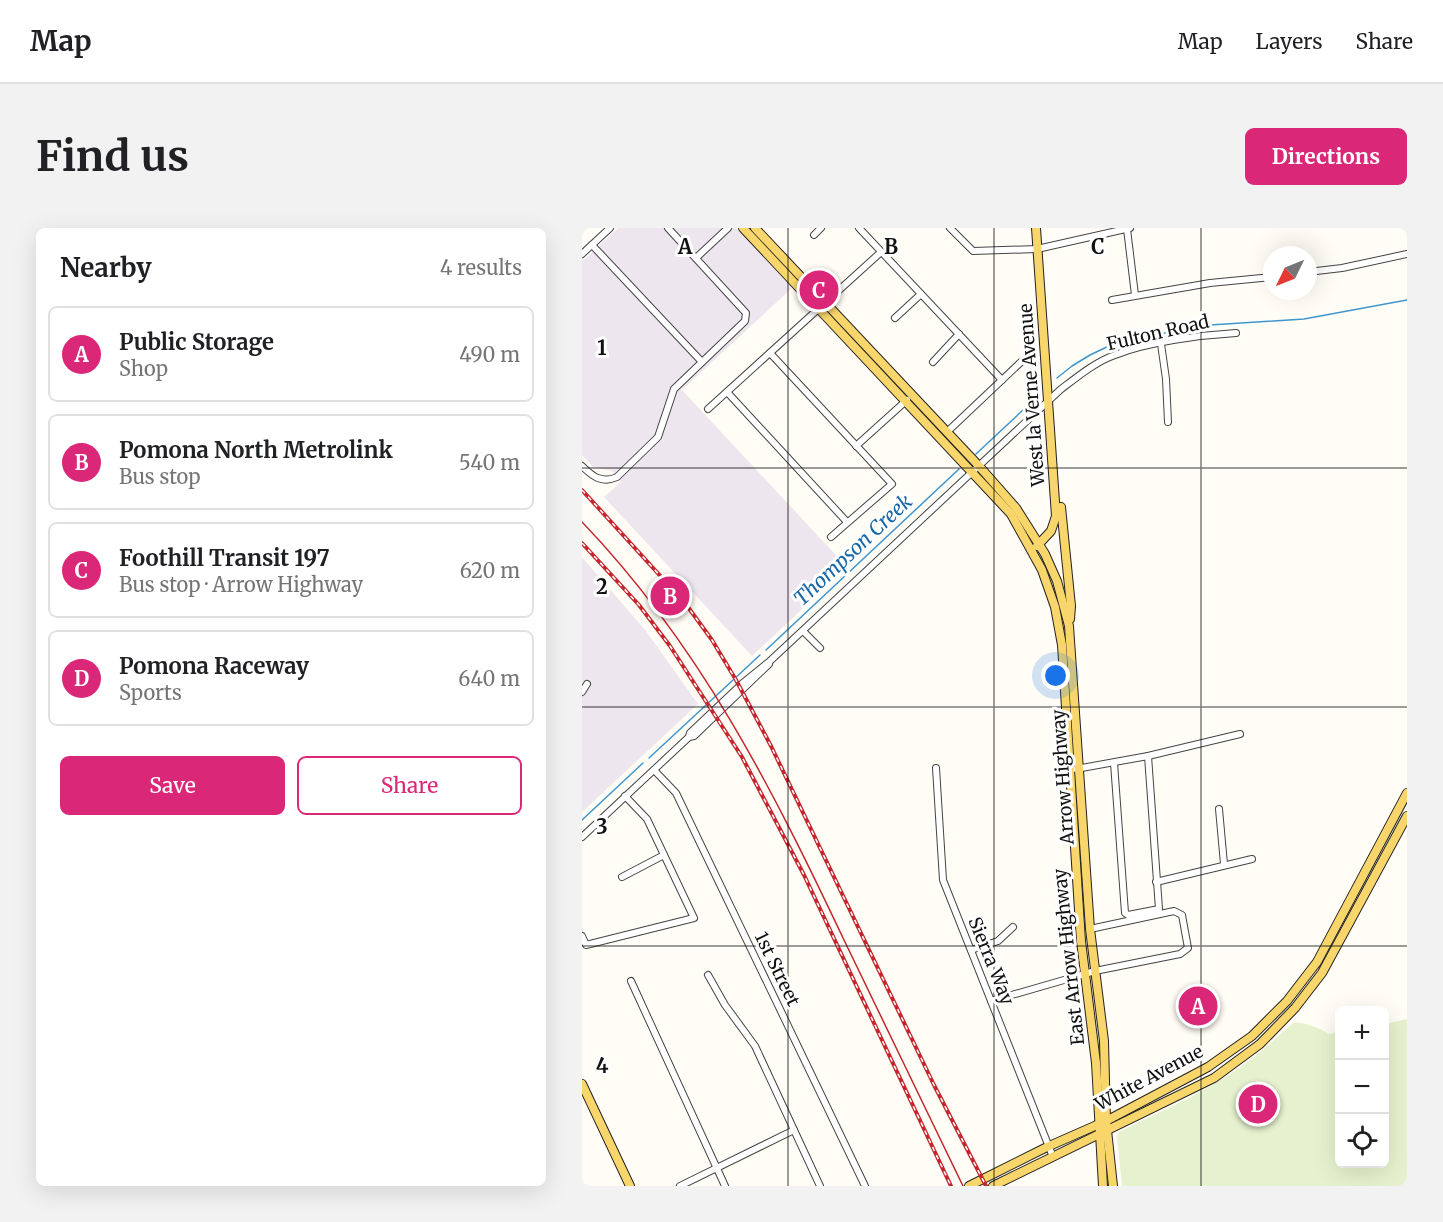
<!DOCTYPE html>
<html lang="en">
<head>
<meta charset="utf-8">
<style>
	:root { --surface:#fff; --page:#f2f2f2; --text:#202124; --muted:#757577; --line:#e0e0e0; --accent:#db2777 }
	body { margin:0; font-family:Merriweather,serif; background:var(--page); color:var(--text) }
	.controls { position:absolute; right:18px; bottom:18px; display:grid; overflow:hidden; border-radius:9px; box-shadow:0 6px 24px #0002 }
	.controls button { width:54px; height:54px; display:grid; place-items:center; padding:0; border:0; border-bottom:2px solid var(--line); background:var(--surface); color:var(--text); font:30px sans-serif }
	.compass { position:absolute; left:681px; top:18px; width:54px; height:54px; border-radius:50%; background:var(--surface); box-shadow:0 6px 24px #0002; rotate:227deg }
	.you { position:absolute; left:474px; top:448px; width:21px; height:21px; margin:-15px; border:4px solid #fff; border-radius:50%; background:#1a73e8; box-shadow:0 0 0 9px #1a73e833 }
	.badge { display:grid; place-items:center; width:39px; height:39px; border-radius:50%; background:var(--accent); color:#fff; font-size:20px; font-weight:700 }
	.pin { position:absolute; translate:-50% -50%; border:3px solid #fff; box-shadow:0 2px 6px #0006 }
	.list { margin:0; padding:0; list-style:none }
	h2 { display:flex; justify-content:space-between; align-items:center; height:78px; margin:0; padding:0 24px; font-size:26px }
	h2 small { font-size:20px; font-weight:400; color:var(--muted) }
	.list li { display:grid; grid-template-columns:39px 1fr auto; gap:18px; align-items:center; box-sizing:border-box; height:96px; margin:0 12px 12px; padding:0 12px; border:2px solid var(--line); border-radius:9px }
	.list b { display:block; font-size:22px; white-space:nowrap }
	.list p { margin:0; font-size:20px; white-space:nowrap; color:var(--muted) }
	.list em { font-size:20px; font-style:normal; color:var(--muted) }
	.actions { display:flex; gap:12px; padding:18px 24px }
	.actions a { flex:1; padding:14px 0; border:2px solid var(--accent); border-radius:9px; text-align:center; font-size:21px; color:var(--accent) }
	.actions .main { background:var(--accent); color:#fff }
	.icon { flex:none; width:33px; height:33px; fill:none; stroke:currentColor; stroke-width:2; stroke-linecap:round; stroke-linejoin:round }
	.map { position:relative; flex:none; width:825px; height:958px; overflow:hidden; border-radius:9px }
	header { display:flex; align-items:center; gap:36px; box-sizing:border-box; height:84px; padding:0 30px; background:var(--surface); border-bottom:2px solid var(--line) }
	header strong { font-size:28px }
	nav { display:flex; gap:33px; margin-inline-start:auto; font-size:21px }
	.intro { display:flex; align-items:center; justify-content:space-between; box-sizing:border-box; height:144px; padding:0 36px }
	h1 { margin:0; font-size:42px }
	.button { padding:15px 27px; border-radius:9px; background:var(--accent); color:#fff; font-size:21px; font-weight:700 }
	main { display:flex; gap:36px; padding:0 36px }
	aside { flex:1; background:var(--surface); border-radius:9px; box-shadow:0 6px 24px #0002 }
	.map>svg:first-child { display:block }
	.industrial { fill:#eee6ef }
	.pitch { fill:#e6f2cf }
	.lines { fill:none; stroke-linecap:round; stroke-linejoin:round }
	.stream { stroke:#3f96cf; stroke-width:1.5 }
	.minor-casing { stroke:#444; stroke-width:8 }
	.major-casing { stroke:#222; stroke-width:10 }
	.minor { stroke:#fff; stroke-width:6 }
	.major { stroke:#f9d66b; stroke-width:8 }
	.tram { stroke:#c4262e; stroke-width:1.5 }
	.rail-casing { stroke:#c4262e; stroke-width:4 }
	.rail { stroke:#fff; stroke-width:1.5; stroke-dasharray:4.5; stroke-linecap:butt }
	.grid { fill:none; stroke:#111; stroke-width:1.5; stroke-opacity:0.55 }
	.labels { text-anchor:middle; stroke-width:6; stroke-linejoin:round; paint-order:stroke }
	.street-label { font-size:18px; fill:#111; stroke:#fff }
	.water-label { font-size:20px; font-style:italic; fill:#1768a6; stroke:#fff }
	.grid-label { font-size:20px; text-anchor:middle; font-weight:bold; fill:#111; stroke:#fff; stroke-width:6; stroke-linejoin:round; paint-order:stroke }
</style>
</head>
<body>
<header>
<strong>Map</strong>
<nav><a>Map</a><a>Layers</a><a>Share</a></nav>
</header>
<div class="intro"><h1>Find us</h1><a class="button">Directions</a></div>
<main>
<aside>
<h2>Nearby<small>4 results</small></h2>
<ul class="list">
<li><span class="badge">A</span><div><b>Public Storage</b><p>Shop</p></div><em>490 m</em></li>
<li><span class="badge">B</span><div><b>Pomona North Metrolink</b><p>Bus stop</p></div><em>540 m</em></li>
<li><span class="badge">C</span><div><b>Foothill Transit 197</b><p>Bus stop · Arrow Highway</p></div><em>620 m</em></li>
<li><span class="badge">D</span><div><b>Pomona Raceway</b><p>Sports</p></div><em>640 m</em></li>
</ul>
<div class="actions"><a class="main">Save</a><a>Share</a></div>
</aside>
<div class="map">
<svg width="825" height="958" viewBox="0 0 825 958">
	<rect width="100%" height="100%" fill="#fffdf5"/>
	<g class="industrial">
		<polygon points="36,0 154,0 210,60 100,162 265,339 170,428 22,269 39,254 30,243 11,239 0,227 0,34"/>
		<polygon points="0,329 64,403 116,476 0,584"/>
	</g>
	<path class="pitch" d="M 825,791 L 825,958 L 540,958 L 535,908 L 537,904 C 573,886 611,870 645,848 C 669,833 690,814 711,795 C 719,793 740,800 746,806 L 757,804 L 758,936 L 802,936 L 803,796 Z"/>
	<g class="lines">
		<g class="stream">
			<polyline points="475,150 490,138 508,127 529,117 548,111 628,97 722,91 825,72"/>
			<polyline points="394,226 457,167"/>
			<polyline points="184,422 377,241"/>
			<polyline points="67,530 178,427"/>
			<polyline points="0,592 61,535"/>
		</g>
		<defs>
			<g id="minor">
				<polyline points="277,0 420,152"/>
				<polyline points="368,0 391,23 455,21 548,0"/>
				<polyline points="545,1 553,67"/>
				<polyline points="232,7 239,0"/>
				<polyline points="10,17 120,134"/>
				<polyline points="0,26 28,0"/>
				<polyline points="114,30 146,0"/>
				<polyline points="726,44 760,40 825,26"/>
				<polyline points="530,72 628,55 690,49"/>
				<polyline points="313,90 339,66"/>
				<polyline points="579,116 584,151 586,194"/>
				<polyline points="188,125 310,256 249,309"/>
				<polyline points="351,134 377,106"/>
				<polyline points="145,164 265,294"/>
				<polyline points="126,181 299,24"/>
				<polyline points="365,204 440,133"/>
				<polyline points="274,218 325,172"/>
				<path d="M 0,238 C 10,248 20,256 35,249 L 76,209 L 92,161 L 163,93 L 164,85 L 86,0"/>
				<polyline points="221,403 238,420"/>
				<polyline points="0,464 5,456"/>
				<polyline points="107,509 112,508 187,436"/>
				<polyline points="532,535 543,685 546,687 577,681 566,528"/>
				<polyline points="354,540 361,652 471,929"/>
				<polyline points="494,541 566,528 658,506"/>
				<polyline points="72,542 94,565 283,958"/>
				<polyline points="637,581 642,636"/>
				<path d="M 0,609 L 107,509 L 108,505 L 162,454 L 188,433 L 478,162 C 495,149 513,134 533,127 C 566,114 619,107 654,105"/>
				<polyline points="40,649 82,627"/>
				<polyline points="574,654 670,631"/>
				<polyline points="0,708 4,717 112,690 65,591 43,568"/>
				<polyline points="389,722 416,713 431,699"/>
				<polyline points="126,747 143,777 173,818 238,958"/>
				<polyline points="49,753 143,958"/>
				<polyline points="409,773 513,743 598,726 606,720 600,687 592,683 508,701"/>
				<polyline points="98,958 212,902"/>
			</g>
			<g id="major">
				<polyline points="161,0 429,286 460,342 473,379 480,417 499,713 514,835 521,958"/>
				<polyline points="173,0 397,238 434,280 463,326 475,353 487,398 508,701 522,813 524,893 531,958"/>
				<polyline points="454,0 474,288 469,303 455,318"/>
				<polyline points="479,279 489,378 488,391"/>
				<polyline points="0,856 48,958"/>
				<polyline points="387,958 465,919 524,893 626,839 670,808 705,773 735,734 825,565"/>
				<polyline points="411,958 632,850 678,816 713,780 740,745 825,588"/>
			</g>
		</defs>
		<use href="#minor" class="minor-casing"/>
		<use href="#major" class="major-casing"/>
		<use href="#minor" class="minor"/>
		<use href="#major" class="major"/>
		<path class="tram" d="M 0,294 C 118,417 190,560 262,712 C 302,794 341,876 381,958"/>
		<defs>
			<g id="rail">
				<polyline points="0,262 103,375 130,412 154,452 189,518 352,857 404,958"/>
				<polyline points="0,315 57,377 88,418 160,529 222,647 369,958"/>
			</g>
		</defs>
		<use href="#rail" class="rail-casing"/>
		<use href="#rail" class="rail"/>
	</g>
	<path class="grid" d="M 206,0 L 206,958M 412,0 L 412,958M 619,0 L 619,958M 0,240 L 825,240M 0,479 L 825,479M 0,718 L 825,718"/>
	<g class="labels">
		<g class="street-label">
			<text transform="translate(576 105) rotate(-13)" y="6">Fulton Road</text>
			<text transform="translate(450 167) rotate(-94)" y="6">West la Verne Avenue</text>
			<text transform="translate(481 549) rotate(-94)" y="6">Arrow Highway</text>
			<text transform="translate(487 729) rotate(-96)" y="6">East Arrow Highway</text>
			<text transform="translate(409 733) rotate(68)" y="6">Sierra Way</text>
			<text transform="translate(195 741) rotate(64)" y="6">1st Street</text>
			<text transform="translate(567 850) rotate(-28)" y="6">White Avenue</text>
		</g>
		<g class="water-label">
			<text transform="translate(271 322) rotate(-43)" y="7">Thompson Creek</text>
		</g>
	</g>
	<g class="grid-label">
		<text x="103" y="26">A</text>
		<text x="309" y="26">B</text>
		<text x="516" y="26">C</text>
		<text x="20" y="127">1</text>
		<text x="20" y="366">2</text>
		<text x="20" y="606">3</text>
		<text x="20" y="845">4</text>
	</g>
</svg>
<div class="controls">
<button>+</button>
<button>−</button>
<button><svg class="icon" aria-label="locate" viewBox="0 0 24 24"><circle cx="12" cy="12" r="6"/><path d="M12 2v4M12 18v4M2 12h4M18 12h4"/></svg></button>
</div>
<svg class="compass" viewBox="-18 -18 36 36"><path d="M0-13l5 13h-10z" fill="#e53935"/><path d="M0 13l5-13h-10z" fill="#757577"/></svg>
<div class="you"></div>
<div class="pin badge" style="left:616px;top:778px">A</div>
<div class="pin badge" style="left:88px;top:368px">B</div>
<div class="pin badge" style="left:237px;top:62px">C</div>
<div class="pin badge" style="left:676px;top:876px">D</div>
</div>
</main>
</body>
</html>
